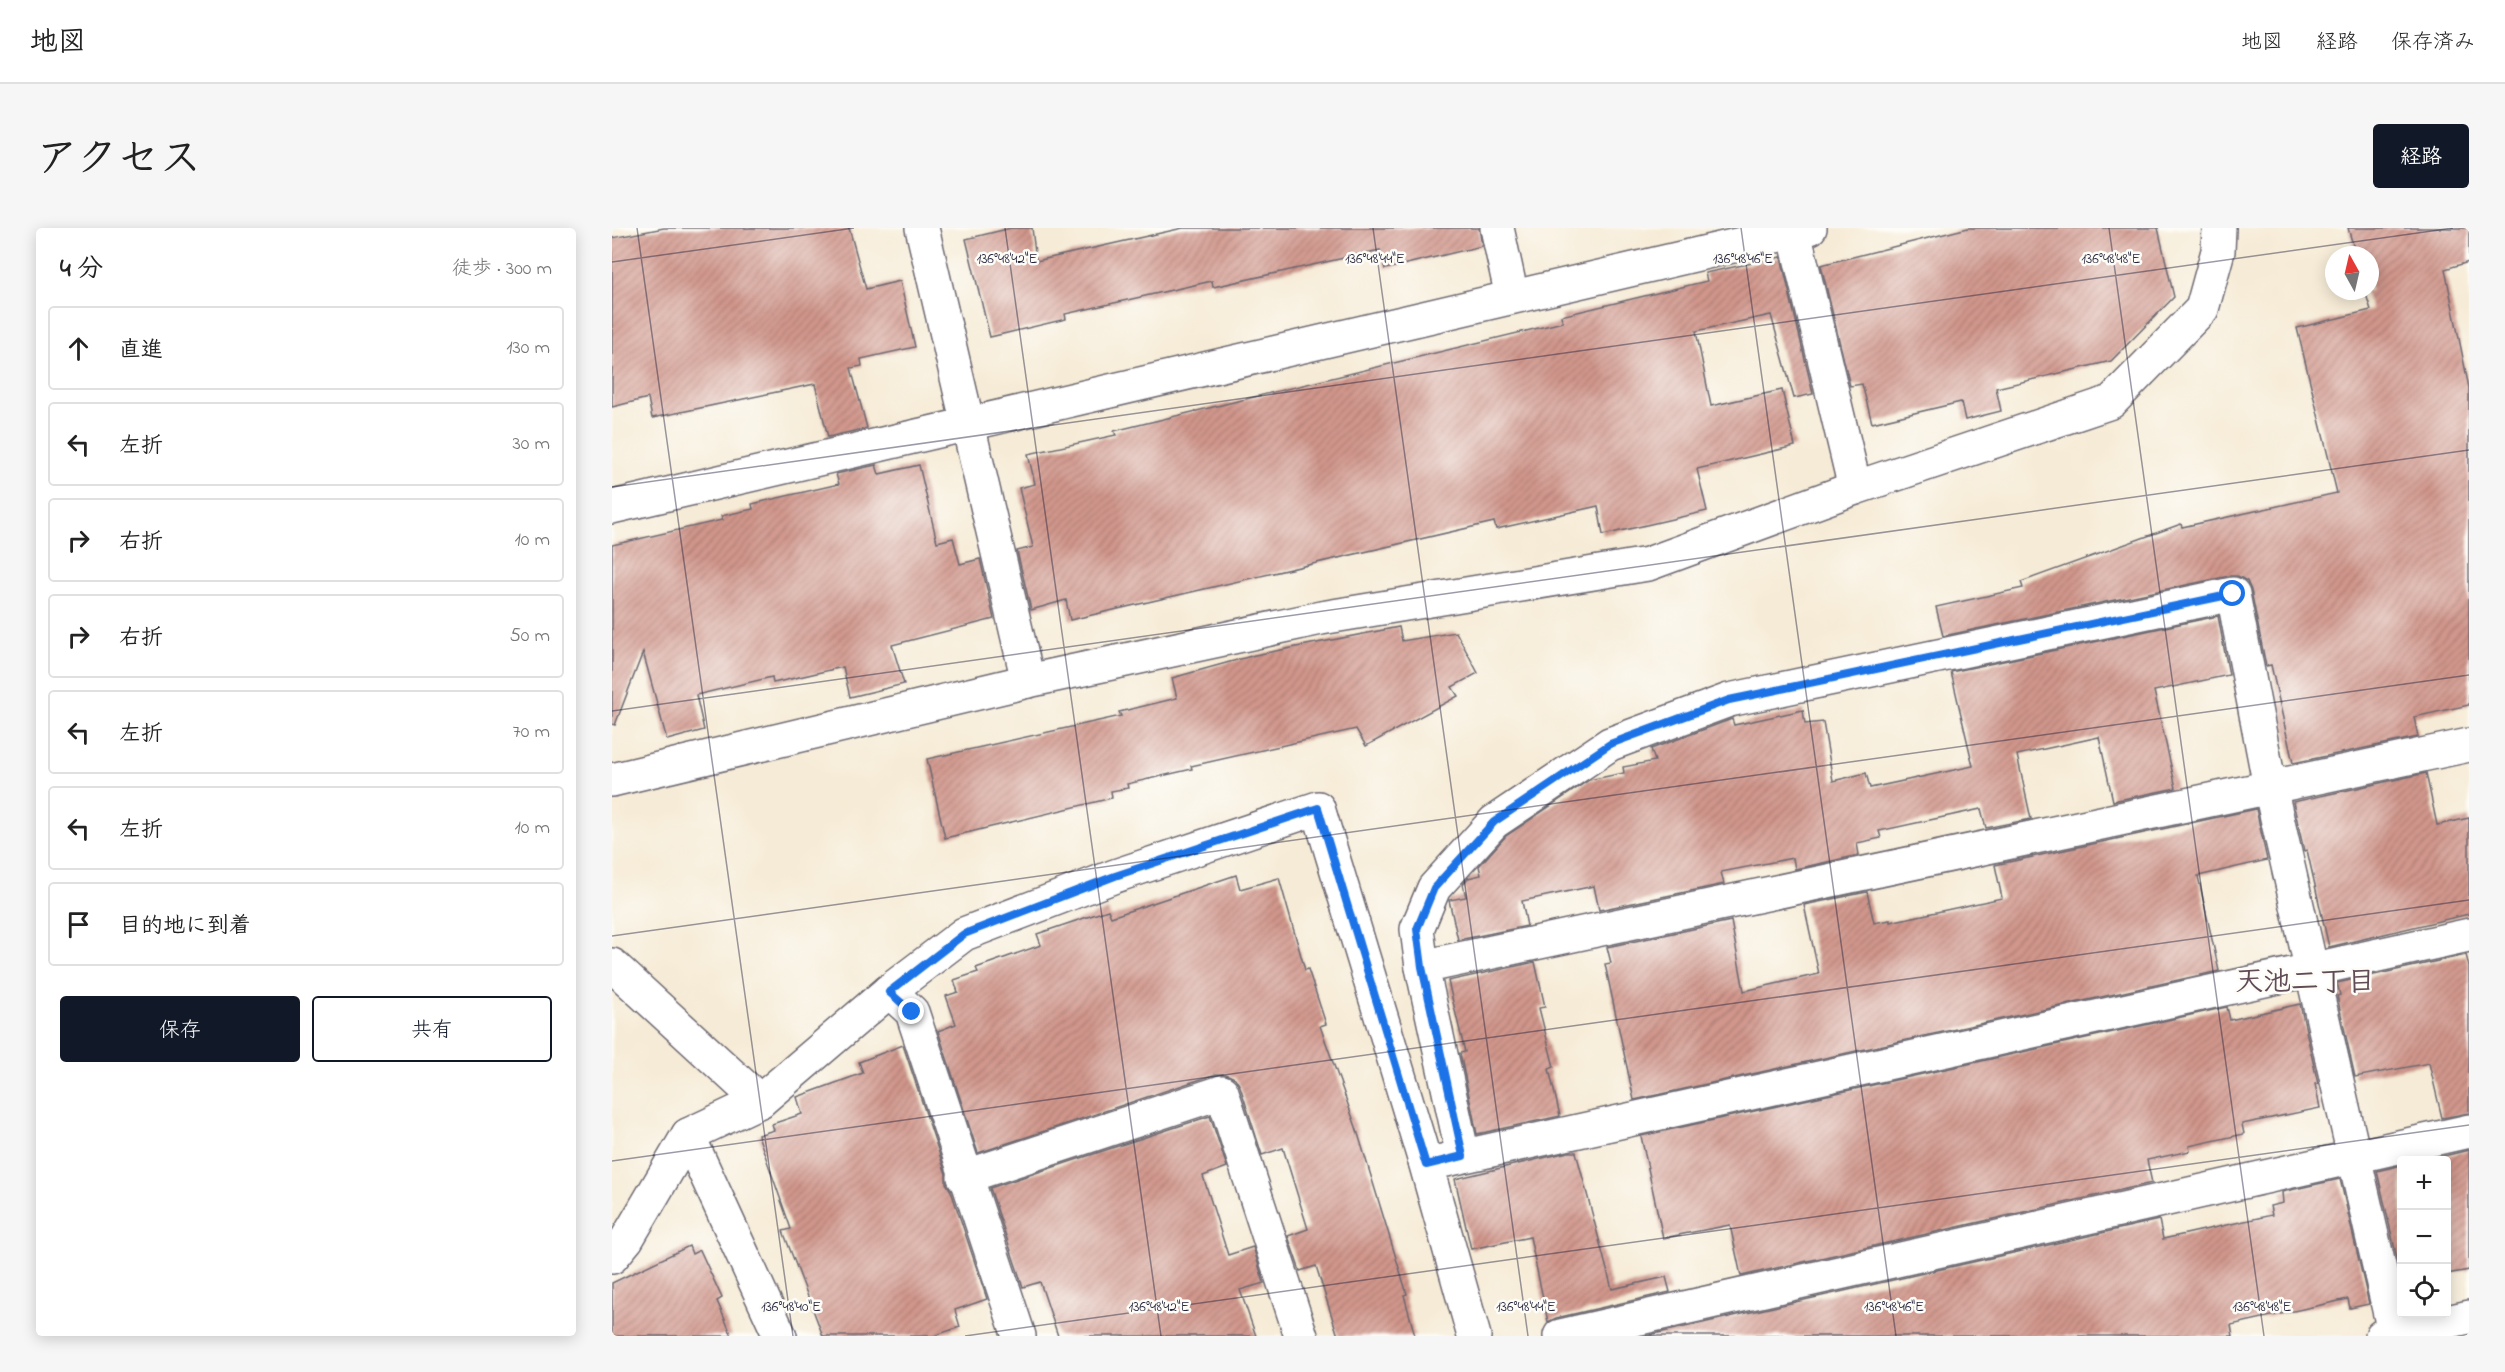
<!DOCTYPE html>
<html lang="ja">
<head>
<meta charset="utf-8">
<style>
	:root { --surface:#fff; --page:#f6f6f6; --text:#222; --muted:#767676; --line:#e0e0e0; --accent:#111827 }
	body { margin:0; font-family:"Indie Flower","Klee One",sans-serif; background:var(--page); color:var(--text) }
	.controls { position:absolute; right:18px; bottom:18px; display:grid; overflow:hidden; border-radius:6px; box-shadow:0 3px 15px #0003 }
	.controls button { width:54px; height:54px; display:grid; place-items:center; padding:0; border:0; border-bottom:2px solid var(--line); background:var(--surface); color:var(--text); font:30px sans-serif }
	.compass { position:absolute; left:1713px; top:18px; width:54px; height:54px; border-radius:50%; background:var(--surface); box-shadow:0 3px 15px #0003; rotate:352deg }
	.stop { position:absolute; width:18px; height:18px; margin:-14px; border:4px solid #1a73e8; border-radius:50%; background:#fff }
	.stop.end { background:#1a73e8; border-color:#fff; box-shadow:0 2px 6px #0008 }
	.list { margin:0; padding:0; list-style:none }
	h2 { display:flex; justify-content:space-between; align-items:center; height:78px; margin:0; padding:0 24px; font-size:26px }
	h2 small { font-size:20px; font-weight:400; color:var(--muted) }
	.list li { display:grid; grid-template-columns:39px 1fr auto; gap:18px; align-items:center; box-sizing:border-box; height:84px; margin:0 12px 12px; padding:0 12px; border:2px solid var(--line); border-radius:6px }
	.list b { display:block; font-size:22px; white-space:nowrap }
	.list em { font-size:20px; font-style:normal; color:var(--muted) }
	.actions { display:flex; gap:12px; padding:18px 24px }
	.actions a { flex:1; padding:14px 0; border:2px solid var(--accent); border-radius:6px; text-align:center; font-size:21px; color:var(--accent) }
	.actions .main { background:var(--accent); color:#fff }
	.icon { flex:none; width:33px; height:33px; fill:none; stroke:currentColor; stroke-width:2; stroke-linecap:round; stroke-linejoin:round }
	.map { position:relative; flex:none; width:1857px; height:1108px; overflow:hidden; border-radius:6px }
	header { display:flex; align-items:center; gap:36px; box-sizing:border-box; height:84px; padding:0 30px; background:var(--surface); border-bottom:2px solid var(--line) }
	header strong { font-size:28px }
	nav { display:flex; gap:33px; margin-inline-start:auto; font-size:21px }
	.intro { display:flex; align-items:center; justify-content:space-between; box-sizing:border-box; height:144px; padding:0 36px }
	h1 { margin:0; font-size:42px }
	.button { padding:15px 27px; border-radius:6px; background:var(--accent); color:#fff; font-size:21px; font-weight:700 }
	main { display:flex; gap:36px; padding:0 36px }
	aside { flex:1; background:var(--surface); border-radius:6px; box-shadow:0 3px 15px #0003 }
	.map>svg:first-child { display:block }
	.building { fill:url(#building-hatch) }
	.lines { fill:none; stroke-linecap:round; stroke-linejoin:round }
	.minor-casing { stroke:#6c6871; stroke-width:36 }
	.minor { stroke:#fff; stroke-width:33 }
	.route { stroke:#1a73e8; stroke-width:8 }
	.ticks { fill:none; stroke:#22223b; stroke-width:1.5; stroke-opacity:0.45 }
	.labels { text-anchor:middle; stroke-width:5; stroke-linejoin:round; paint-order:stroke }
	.neighbourhood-label { font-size:28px; font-weight:bold; fill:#604b57; stroke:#fdfcf7 }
	.ticks-label { font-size:15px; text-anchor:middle; fill:#22223b; stroke:#fdfcf7; stroke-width:5; stroke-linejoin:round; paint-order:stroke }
</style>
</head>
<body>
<header>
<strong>地図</strong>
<nav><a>地図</a><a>経路</a><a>保存済み</a></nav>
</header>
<div class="intro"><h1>アクセス</h1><a class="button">経路</a></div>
<main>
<aside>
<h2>4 分<small>徒歩 · 300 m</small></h2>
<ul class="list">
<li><svg class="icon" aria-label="ahead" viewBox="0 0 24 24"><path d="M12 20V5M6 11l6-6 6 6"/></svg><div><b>直進</b></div><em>130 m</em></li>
<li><svg class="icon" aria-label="left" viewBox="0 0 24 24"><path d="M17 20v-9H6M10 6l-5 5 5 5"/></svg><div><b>左折</b></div><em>30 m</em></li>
<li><svg class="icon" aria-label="right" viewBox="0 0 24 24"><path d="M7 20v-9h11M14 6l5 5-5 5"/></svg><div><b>右折</b></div><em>10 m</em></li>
<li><svg class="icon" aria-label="right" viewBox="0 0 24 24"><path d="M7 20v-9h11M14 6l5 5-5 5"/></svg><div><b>右折</b></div><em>50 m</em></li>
<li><svg class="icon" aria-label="left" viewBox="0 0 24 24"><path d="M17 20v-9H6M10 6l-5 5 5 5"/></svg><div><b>左折</b></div><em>70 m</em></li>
<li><svg class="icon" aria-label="left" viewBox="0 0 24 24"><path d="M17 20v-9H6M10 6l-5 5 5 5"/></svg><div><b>左折</b></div><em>10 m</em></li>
<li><svg class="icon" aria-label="arrive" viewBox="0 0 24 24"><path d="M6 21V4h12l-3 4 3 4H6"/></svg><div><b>目的地に到着</b></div></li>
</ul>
<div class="actions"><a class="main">保存</a><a>共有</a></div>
</aside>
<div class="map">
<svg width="1857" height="1108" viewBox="0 0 1857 1108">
	<defs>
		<pattern id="building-hatch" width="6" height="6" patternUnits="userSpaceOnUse" patternTransform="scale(1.5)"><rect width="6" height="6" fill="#d2978c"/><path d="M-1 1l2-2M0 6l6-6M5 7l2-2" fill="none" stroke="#aa7b74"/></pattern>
	</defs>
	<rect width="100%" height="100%" fill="#fdfcf7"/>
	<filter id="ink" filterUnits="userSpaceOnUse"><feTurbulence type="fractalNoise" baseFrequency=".0167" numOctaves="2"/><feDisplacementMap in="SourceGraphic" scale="12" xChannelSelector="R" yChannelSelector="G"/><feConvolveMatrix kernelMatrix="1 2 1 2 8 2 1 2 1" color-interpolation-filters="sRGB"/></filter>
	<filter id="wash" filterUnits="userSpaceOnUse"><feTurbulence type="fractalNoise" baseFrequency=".008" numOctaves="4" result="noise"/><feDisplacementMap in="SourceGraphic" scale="24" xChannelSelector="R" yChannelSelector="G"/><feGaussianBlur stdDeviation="1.35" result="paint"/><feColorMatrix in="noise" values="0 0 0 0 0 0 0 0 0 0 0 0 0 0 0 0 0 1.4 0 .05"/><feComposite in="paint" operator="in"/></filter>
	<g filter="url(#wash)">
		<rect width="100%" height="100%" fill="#f6ebd6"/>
		<g id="blocks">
			<g class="building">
				<polygon points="52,0 237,0 254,61 288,53 303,119 249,131 250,138 239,140 255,200 216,209 203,156 40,190 36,170 0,179 0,10"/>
				<polygon points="399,0 420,0 424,33 571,0 867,0 870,18 773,41 768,22 601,59 600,53 453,86 454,91 378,109 354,11"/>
				<polygon points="1356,0 1546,0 1562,69 1499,133 1384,160 1389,183 1353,192 1349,174 1260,195 1250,156 1238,158 1209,37"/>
				<polygon points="1736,0 1857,0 1857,34 1833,41 1857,160 1857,477 1802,489 1806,509 1681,535 1659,437 1654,438 1639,362 1635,353 1626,348 1617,348 1331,408 1324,379 1411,360 1409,354 1569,296 1570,299 1725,265 1685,100 1759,82 1753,63 1758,63 1758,27 1744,27"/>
				<polygon points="1169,29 1201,166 1182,170 1159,87 1084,103 1099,178 1170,162 1183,218 1085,241 1095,283 991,307 986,278 884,301 882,294 458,392 454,372 419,382 405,323 421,319 407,260 423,256 416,226 504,207 502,203 951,94 949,88 1095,53 1093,45"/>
				<polygon points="264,237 267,246 307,237 325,314 341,310 348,336 368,331 382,391 280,417 292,456 238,469 231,439 161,455 160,449 84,467 92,502 55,512 31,424 3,497 0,496 0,317 110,292 109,288 141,281 140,276 227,256 224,246"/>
				<polygon points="1606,388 1617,447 1542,463 1564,560 1501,573 1487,509 1405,527 1419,591 1374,600 1369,581 1267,603 1269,610 1245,615 1247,627 1183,641 1181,630 1109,644 1112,656 987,682 982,658 910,673 915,698 846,712 837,672 854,669 851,656 856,650 869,647 867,638 894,608 977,552 1012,545 1011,539 1043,533 1039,521 1120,491 1122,497 1191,482 1193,496 1211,494 1221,553 1254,545 1258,560 1361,538 1339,444"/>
				<polygon points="787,399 790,413 844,404 866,445 840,459 846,468 754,518 744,501 579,538 580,541 515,556 516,560 499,563 500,570 333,610 315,531 509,488 507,484 565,470 560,450 643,427"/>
				<polygon points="1814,545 1825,597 1857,590 1857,686 1717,719 1695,622 1692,623 1681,574"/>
				<polygon points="1644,581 1655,632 1586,648 1607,743 1022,872 993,736 999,735 995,719 1119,693 1132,763 1207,746 1192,677 1255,664 1262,695 1278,692 1278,694 1390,670 1383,637"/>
				<polygon points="624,647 628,661 667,650 693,742 696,741 714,796 708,798 744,899 795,1066 792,1067 803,1108 726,1108 704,1038 688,1043 676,1008 696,1001 671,920 650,927 628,858 623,850 614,846 604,846 366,925 326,803 344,796 334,768 346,764 342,752 366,744 364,740 429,717 425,706 496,682 499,689"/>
				<polygon points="1854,727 1857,738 1857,885 1830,890 1817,835 1743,849 1725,768 1728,767 1725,755"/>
				<polygon points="923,734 933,779 927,780 942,839 937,841 948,888 865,906 848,825 853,824 836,753"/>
				<polygon points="1688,776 1706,856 1703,856 1708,880 1630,896 1632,906 1577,918 1578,923 1535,932 1540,955 1129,1048 1118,997 1051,1010 1029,908 1615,779 1618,792"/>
				<polygon points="291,817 334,946 334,955 339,963 375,1071 343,1082 348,1099 321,1108 211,1108 171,1003 179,1001 146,907 162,902 160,896 190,886 185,869 251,845 247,834"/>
				<polygon points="598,888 615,939 591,948 616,1027 641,1019 652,1055 628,1062 644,1108 446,1108 428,1054 411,1059 378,960"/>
				<polygon points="1857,922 1857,1042 1834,1046 1834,933 1812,933"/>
				<polygon points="956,924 964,924 1000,1061 1054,1049 1058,1064 944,1090 936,1094 918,1009 859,1021 843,951"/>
				<polygon points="1790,937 1790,1052 1765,943"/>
				<polygon points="1728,951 1757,1076 1738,1080 1736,1071 1619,1097 1621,1108 1033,1108 1547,992 1551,1011 1660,987 1658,978 1671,975 1670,964"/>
				<polygon points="77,1018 80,1026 88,1022 110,1070 105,1073 120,1108 0,1108 0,1055"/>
			</g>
		</g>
	</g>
	<g filter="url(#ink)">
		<use href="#blocks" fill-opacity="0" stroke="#6c6871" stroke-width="1.5"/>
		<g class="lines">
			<defs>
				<g id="minor">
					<polyline points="310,0 416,453"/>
					<polyline points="885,0 900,69"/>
					<polyline points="1182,4 1243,260"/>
					<polyline points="0,279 1198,0"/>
					<polyline points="0,552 416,453 709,390 1036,336 1243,260 1499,174 1590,81 1606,23 1607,0"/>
					<polyline points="0,737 148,873"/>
					<polyline points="810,739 805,701 822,660 882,594 998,516 1117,472 1621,366 1658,559 1783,1108"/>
					<polyline points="277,763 300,784 407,1108"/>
					<polyline points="76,907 168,1108"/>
					<polyline points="851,928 810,739 1857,517"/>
					<polyline points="830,933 1857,707"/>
					<polyline points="352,949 610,864 689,1108"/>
					<polyline points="0,1029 15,1011 76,907 148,873 277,763 352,706 503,648 706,580 814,937 862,1108"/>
					<polyline points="948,1108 1857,903"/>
					<polyline points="1770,1108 1857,1089"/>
				</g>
			</defs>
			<use href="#minor" class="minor-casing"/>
			<use href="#minor" class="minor"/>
		</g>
	</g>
	<g class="lines" filter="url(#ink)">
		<polyline class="route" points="300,784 277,764 352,706 503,648 706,580 814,937 851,928 810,739 805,701 822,660 882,594 998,516 1117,472 1621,366"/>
	</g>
	<path class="ticks" d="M 25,0 L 181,1108M 393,0 L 549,1108M 761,0 L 916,1108M 1129,0 L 1284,1108M 1497,0 L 1652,1108M 0,34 L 242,0M 0,259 L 1841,0M 0,483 L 1857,222M 0,708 L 1857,447M 0,933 L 1857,672M 353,1108 L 1857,897"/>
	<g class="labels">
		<g class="neighbourhood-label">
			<text x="1693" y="762">天池二丁目</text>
		</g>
	</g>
	<g class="ticks-label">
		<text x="395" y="35">136°48'42"E</text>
		<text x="763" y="35">136°48'44"E</text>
		<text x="1131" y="35">136°48'46"E</text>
		<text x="1499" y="35">136°48'48"E</text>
		<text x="179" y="1083">136°48'40"E</text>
		<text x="547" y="1083">136°48'42"E</text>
		<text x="914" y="1083">136°48'44"E</text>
		<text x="1282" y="1083">136°48'46"E</text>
		<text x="1650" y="1083">136°48'48"E</text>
	</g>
</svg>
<div class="controls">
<button>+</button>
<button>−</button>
<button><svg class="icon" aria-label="locate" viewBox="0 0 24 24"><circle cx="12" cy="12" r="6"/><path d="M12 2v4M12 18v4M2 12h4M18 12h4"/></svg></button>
</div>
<svg class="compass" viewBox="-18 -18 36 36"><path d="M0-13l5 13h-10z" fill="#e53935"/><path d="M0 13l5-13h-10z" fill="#767676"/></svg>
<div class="stop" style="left:1621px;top:366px"></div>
<div class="stop end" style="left:300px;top:784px"></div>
</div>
</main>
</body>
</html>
